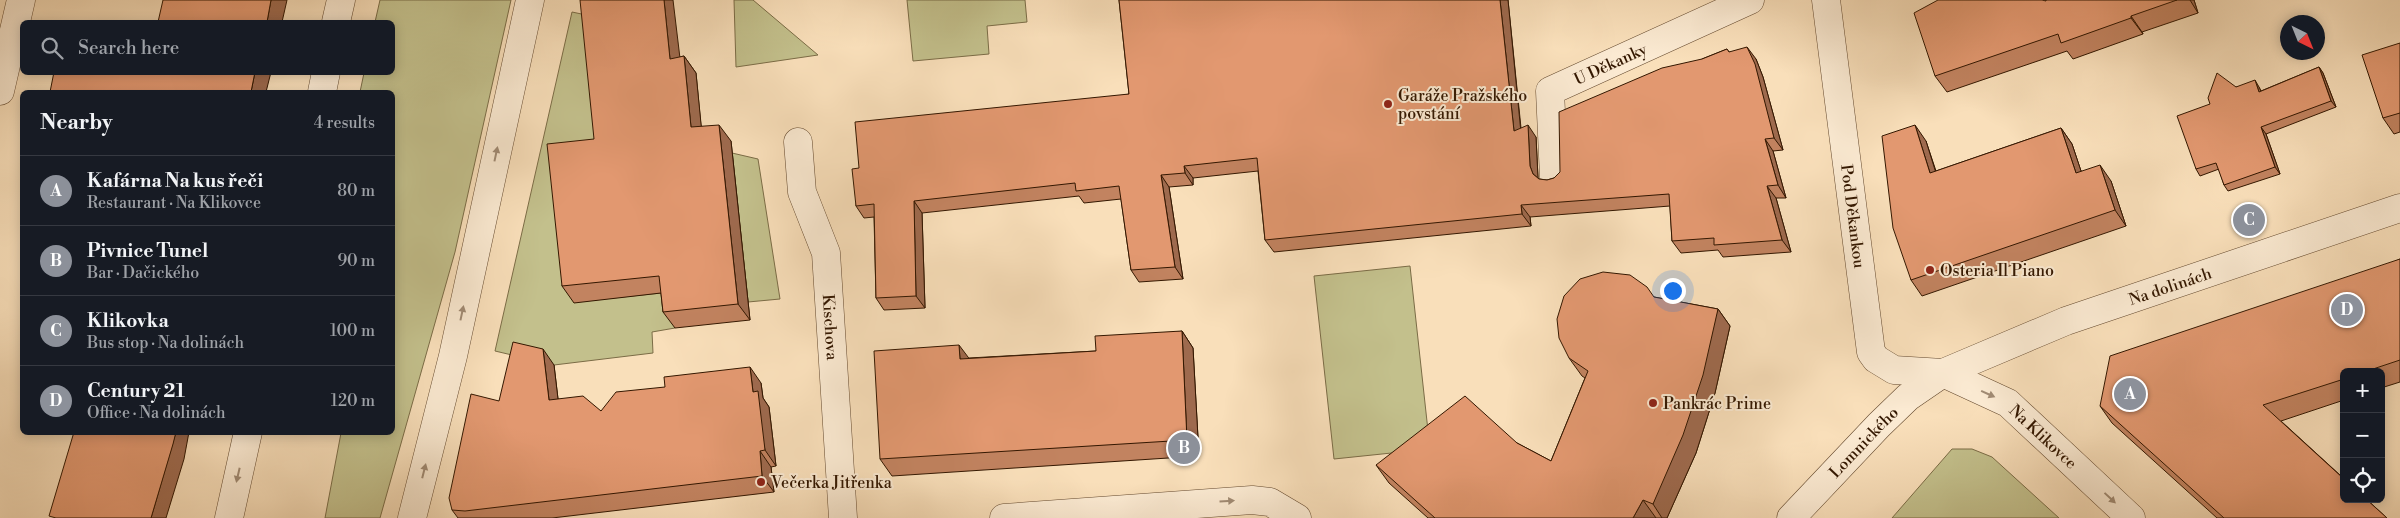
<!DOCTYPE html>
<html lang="en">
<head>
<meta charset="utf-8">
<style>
	:root { --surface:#171b24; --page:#242831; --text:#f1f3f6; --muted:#9ea1a6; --line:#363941; --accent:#8c9099 }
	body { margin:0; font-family:"Libre Bodoni",serif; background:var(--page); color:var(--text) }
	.controls { position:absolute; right:15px; bottom:15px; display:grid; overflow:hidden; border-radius:8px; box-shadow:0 2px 12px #0003 }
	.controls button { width:45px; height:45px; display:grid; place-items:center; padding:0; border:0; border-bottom:1px solid var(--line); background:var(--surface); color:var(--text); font:25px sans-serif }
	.compass { position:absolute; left:2280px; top:15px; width:45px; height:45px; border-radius:50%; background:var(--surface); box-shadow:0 2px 12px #0003; rotate:137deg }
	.you { position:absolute; left:1672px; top:290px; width:18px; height:18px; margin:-12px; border:4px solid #fff; border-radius:50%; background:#1a73e8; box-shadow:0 0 0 8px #1a73e833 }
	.badge { display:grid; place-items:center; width:32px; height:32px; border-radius:50%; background:var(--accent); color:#fff; font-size:16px; font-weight:700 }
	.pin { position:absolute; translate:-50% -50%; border:2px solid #fff; box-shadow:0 1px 5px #0006 }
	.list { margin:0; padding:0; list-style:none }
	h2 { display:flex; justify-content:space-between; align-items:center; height:65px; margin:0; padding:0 20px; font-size:21px }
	h2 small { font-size:16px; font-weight:400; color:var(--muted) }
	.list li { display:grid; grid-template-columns:32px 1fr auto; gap:15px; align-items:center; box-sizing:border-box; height:70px; padding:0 20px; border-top:1px solid var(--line) }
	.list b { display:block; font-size:19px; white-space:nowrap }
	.list p { margin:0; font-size:16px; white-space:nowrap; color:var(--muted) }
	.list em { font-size:16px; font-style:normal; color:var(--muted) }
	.icon { flex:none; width:28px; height:28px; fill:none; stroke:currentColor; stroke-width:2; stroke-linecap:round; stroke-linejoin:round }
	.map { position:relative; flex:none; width:2400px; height:518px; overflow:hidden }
	.search { position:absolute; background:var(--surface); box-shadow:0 2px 12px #0003; left:20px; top:20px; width:375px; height:55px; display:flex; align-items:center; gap:12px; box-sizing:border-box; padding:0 18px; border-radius:8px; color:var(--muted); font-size:19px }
	.panel { position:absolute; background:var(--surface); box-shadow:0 2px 12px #0003; left:20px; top:90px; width:375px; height:345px; border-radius:8px }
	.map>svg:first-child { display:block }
	.green { fill:#c3c08c; stroke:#7b6c46 }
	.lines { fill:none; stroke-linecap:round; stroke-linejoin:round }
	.minor-casing { stroke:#64492e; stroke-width:29 }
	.minor { stroke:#fbead2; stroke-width:28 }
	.wall { fill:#c28360; stroke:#331700 }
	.shaded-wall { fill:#9e6a4e; stroke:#331700 }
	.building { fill:#e29870; stroke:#331700 }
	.oneway { fill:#a18b74 }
	.poi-dot { fill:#8f2418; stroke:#fbead2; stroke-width:2 }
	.labels { text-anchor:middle; stroke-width:4; stroke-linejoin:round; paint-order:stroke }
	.street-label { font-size:16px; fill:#331700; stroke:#fbead2 }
	.poi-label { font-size:16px; fill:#331700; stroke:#fbead2; text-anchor:start }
</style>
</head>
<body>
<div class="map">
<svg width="2400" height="518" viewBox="0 0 2400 518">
	<rect width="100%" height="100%" fill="#f9dfba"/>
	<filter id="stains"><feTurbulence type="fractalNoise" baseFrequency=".004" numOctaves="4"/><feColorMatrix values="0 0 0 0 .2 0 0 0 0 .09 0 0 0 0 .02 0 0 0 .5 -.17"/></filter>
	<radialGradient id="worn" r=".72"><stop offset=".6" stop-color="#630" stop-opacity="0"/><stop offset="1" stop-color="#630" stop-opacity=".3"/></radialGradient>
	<g class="green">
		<polygon points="380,0 511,0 455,252 380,518 325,518 341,433 392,432 392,92 360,92 364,73 392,72 392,22 375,22"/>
		<polygon points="734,0 753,0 818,55 736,67"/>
		<polygon points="907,0 1025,0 1027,22 987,26 989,54 913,61"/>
		<polygon points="572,12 591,16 606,156 574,302 671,292 675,328 652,332 653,353 554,365 495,351"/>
		<polygon points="732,153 758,159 780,299 748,302"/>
		<polygon points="1410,266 1430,449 1334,459 1314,276"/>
		<polygon points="1952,449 1972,449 1992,457 2059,518 1892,518"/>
	</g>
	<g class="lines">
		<defs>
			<g id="minor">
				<path id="s1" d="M 1826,0 L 1871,352 L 1876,359 L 1894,370 L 1943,373 L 2008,403 L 2131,518"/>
				<polyline points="336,22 341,0"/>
				<polyline points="0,91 21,0"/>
				<polyline points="322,92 326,72"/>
				<path id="s2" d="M 798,142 L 802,192 L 826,253 L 843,518"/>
				<path id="s3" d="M 1554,177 L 1550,91 L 1750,0"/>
				<polyline points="229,518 248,432"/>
				<polyline points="412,518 453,356 530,0"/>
				<polyline points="1004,518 1252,500 1270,502 1297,518"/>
				<path id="s4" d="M 1791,518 L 1879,425 L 1908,397 L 1943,373 L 2066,321 L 2400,208"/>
			</g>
		</defs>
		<use href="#minor" class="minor-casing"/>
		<use href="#minor" class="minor"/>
	</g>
	<g class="wall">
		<polygon points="1119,0 1508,0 1521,128 1536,137 1538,178 1539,179 1547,180 1554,178 1702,59 1727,49 1729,52 1756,59 1763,77 1783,150 1773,151 1786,198 1776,198 1791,252 1723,257 1718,250 1681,253 1672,241 1670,206 1530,217 1531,226 1274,252 1265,240 1258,171 1193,178 1193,185 1169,187 1183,279 1139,282 1131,270 1121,199 1084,203 1079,196 922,213 925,308 884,310 876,298 874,217 864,218 856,206 859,168 1129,94"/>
		<polygon points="2046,0 2194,0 2198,13 2142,32 2143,34 2073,59 2067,51 1947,92 1935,76 2046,1"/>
		<polygon points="2400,43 2400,132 2394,134 2383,118"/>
		<polygon points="684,56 696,73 701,126 731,141 750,320 675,328 663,312 661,293 574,303 562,286 594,139 680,57"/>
		<polygon points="2319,67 2323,73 2336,107 2266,134 2280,174 2228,191 2224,185 2219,169 2200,176 2196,169 2210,104 2236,87 2259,87 2261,91"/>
		<polygon points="2061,128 2072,144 2081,171 2111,181 2126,226 1922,296 1911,280 1926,141 1936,171"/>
		<polygon points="2400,259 2400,382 2381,388 2381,372 2344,372 2344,400 2281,421 2387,518 2217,518 2112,423 2100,406"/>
		<polygon points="1654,297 1718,309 1730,326 1715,393 1696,453 1667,518 1428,518 1389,483 1376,465 1517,443 1551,461 1585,378 1582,376 1569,358"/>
		<polygon points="1182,331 1193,348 1199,456 892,476 880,459 969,358 1096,351"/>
		<polygon points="554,365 558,399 601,411 761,383 763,398 769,407 776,466 771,467 774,492 552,518 458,518 452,510"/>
	</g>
	<g class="shaded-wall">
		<polygon points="271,0 287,0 282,22 267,22"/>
		<polygon points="664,0 673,0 682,75 670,59"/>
		<polygon points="1500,0 1508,0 1522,143 1514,131"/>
		<polygon points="2190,0 2194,0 2198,13"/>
		<polygon points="2131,16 2142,32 2143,34 2131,18"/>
		<polygon points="1747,47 1756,59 1763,77 1783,150 1774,138"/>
		<polygon points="684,56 696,73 703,144 691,127"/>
		<polygon points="2319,67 2323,73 2336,107 2331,101"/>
		<polygon points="255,72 271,72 266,92 251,92"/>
		<polygon points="2255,80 2259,87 2264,98 2259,92"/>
		<polygon points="719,125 731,141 750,320 738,304"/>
		<polygon points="1528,125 1536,137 1538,178 1533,174 1530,166"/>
		<polygon points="1915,125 1926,141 1941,189 1930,173"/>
		<polygon points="2261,127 2266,134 2280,174 2275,167"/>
		<polygon points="2061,128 2072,144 2087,189 2076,173"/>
		<polygon points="1765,139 1773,151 1786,198 1778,185"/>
		<polygon points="2100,165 2111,181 2126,226 2115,210"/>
		<polygon points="1184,166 1193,178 1193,185 1185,173"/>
		<polygon points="1161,175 1169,187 1183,279 1175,267"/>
		<polygon points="1767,186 1776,198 1791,252 1782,240"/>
		<polygon points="914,201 922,213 925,308 916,296"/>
		<polygon points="1521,205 1530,217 1531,226 1522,214"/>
		<polygon points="1718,309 1730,326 1715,393 1696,453 1667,518 1662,518 1653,504"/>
		<polygon points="1182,331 1193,348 1199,456 1187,440"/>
		<polygon points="959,345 971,361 960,359"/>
		<polygon points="543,349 554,365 560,416 549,400"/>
		<polygon points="750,367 761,383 763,398 769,407 776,466 765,450 753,392"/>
		<polygon points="176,432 189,432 184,459 166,518 151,518"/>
		<polygon points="760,451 771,467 774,492 762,476"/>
		<polygon points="1643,500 1656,518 1633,518"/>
	</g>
	<g class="building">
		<polygon points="163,0 271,0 267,22 158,22"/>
		<polygon points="580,0 664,0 670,59 684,56 691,127 719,125 738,304 663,312 659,276 562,286 547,144 594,139"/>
		<polygon points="1119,0 1500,0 1514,131 1528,125 1530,166 1533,174 1539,179 1547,180 1554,178 1560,172 1559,112 1662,68 1702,59 1727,49 1729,52 1747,47 1755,64 1774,138 1765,139 1778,185 1767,186 1782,240 1714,245 1714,238 1672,241 1669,194 1521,205 1522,214 1265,240 1257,158 1184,166 1185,173 1161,175 1175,267 1131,270 1119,186 1076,191 1075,183 914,201 916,296 876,298 874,204 856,206 852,169 859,168 855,122 1129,94"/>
		<polygon points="1938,0 2042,0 2046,1 2046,0 2177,0 2131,16 2131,18 2061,43 2058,34 1935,76 1914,13"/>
		<polygon points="2400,43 2400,113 2383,118 2362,55"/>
		<polygon points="2319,67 2331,101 2261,127 2275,167 2224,185 2216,163 2196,169 2177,116 2210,104 2208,98 2217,73 2236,87 2255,80 2259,92"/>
		<polygon points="54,72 255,72 251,92 50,92"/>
		<polygon points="1915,125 1930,173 2061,128 2076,173 2100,165 2115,210 1911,280 1893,228 1882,136"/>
		<polygon points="2400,259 2400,360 2364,372 2344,372 2344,379 2263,405 2344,479 2344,499 2366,499 2387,518 2224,518 2100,406 2110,356"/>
		<polygon points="1603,272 1630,275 1647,287 1654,297 1718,309 1703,375 1683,435 1653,504 1643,500 1633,518 1435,518 1376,465 1465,396 1517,443 1551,461 1588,371 1569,358 1559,338 1557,319 1564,296 1580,279"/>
		<polygon points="1182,331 1187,440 880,459 874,351 959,345 960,359 1096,351 1095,336"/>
		<polygon points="513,342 543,349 549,400 583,396 601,411 616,392 665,387 664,377 750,367 753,392 758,391 765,450 760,451 762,476 465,511 452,510 449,498 471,394 499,401"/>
		<polygon points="74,432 176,432 173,444 151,518 56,518 49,516"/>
	</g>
	<defs><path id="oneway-solid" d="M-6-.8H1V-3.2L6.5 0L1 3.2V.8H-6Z" transform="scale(1.25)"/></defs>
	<g class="oneway">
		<use href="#oneway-solid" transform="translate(496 154) rotate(-78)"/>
		<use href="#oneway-solid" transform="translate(462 313) rotate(-78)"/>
		<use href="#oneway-solid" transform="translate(1988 394) rotate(24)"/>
		<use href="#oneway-solid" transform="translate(424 471) rotate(-76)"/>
		<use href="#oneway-solid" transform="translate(238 475) rotate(103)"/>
		<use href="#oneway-solid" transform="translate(2110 498) rotate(43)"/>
		<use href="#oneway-solid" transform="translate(1227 501) rotate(-4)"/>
	</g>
	<g class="poi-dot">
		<circle cx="1388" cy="104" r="5"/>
		<circle cx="1930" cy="270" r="5"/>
		<circle cx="1653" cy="403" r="5"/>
		<circle cx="761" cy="482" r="5"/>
	</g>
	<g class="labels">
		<g class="street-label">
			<text dy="6" stroke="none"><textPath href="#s3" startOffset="152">U Děkanky</textPath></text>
			<text dy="6" stroke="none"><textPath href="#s1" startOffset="218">Pod Děkankou</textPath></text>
			<text dy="6" stroke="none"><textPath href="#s4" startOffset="454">Na dolinách</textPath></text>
			<text dy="6" stroke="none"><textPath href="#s2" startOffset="190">Kischova</textPath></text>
			<text dy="6" stroke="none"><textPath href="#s1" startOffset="554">Na Klikovce</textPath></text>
			<text dy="6" stroke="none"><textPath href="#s4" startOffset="105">Lomnického</textPath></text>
		</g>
		<g class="poi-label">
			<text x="1398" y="101">Garáže Pražského<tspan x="1398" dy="18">povstání</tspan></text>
			<text x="1940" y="276">Osteria Il Piano</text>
			<text x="1663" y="409">Pankrác Prime</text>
			<text x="771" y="488">Večerka Jitřenka</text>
		</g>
	</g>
	<rect width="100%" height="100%" filter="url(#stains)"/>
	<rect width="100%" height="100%" fill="url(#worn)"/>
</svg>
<div class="controls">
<button>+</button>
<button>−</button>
<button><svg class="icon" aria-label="locate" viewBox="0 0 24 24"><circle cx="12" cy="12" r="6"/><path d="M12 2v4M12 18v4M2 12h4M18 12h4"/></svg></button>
</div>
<svg class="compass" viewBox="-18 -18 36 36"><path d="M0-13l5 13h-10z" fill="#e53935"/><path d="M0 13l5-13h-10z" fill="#9ea1a6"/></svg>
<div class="you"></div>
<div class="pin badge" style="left:2130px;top:394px">A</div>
<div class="pin badge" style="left:1184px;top:448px">B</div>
<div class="pin badge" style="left:2249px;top:220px">C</div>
<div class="pin badge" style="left:2347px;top:310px">D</div>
<div class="search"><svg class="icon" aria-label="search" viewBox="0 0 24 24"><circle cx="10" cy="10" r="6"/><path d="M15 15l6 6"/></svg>Search here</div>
<section class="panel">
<h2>Nearby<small>4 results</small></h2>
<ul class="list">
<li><span class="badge">A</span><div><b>Kafárna Na kus řeči</b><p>Restaurant · Na Klikovce</p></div><em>80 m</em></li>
<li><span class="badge">B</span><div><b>Pivnice Tunel</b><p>Bar · Dačického</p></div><em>90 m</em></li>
<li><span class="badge">C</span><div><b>Klikovka</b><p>Bus stop · Na dolinách</p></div><em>100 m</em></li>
<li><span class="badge">D</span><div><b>Century 21</b><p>Office · Na dolinách</p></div><em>120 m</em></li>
</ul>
</section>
</div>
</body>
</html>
